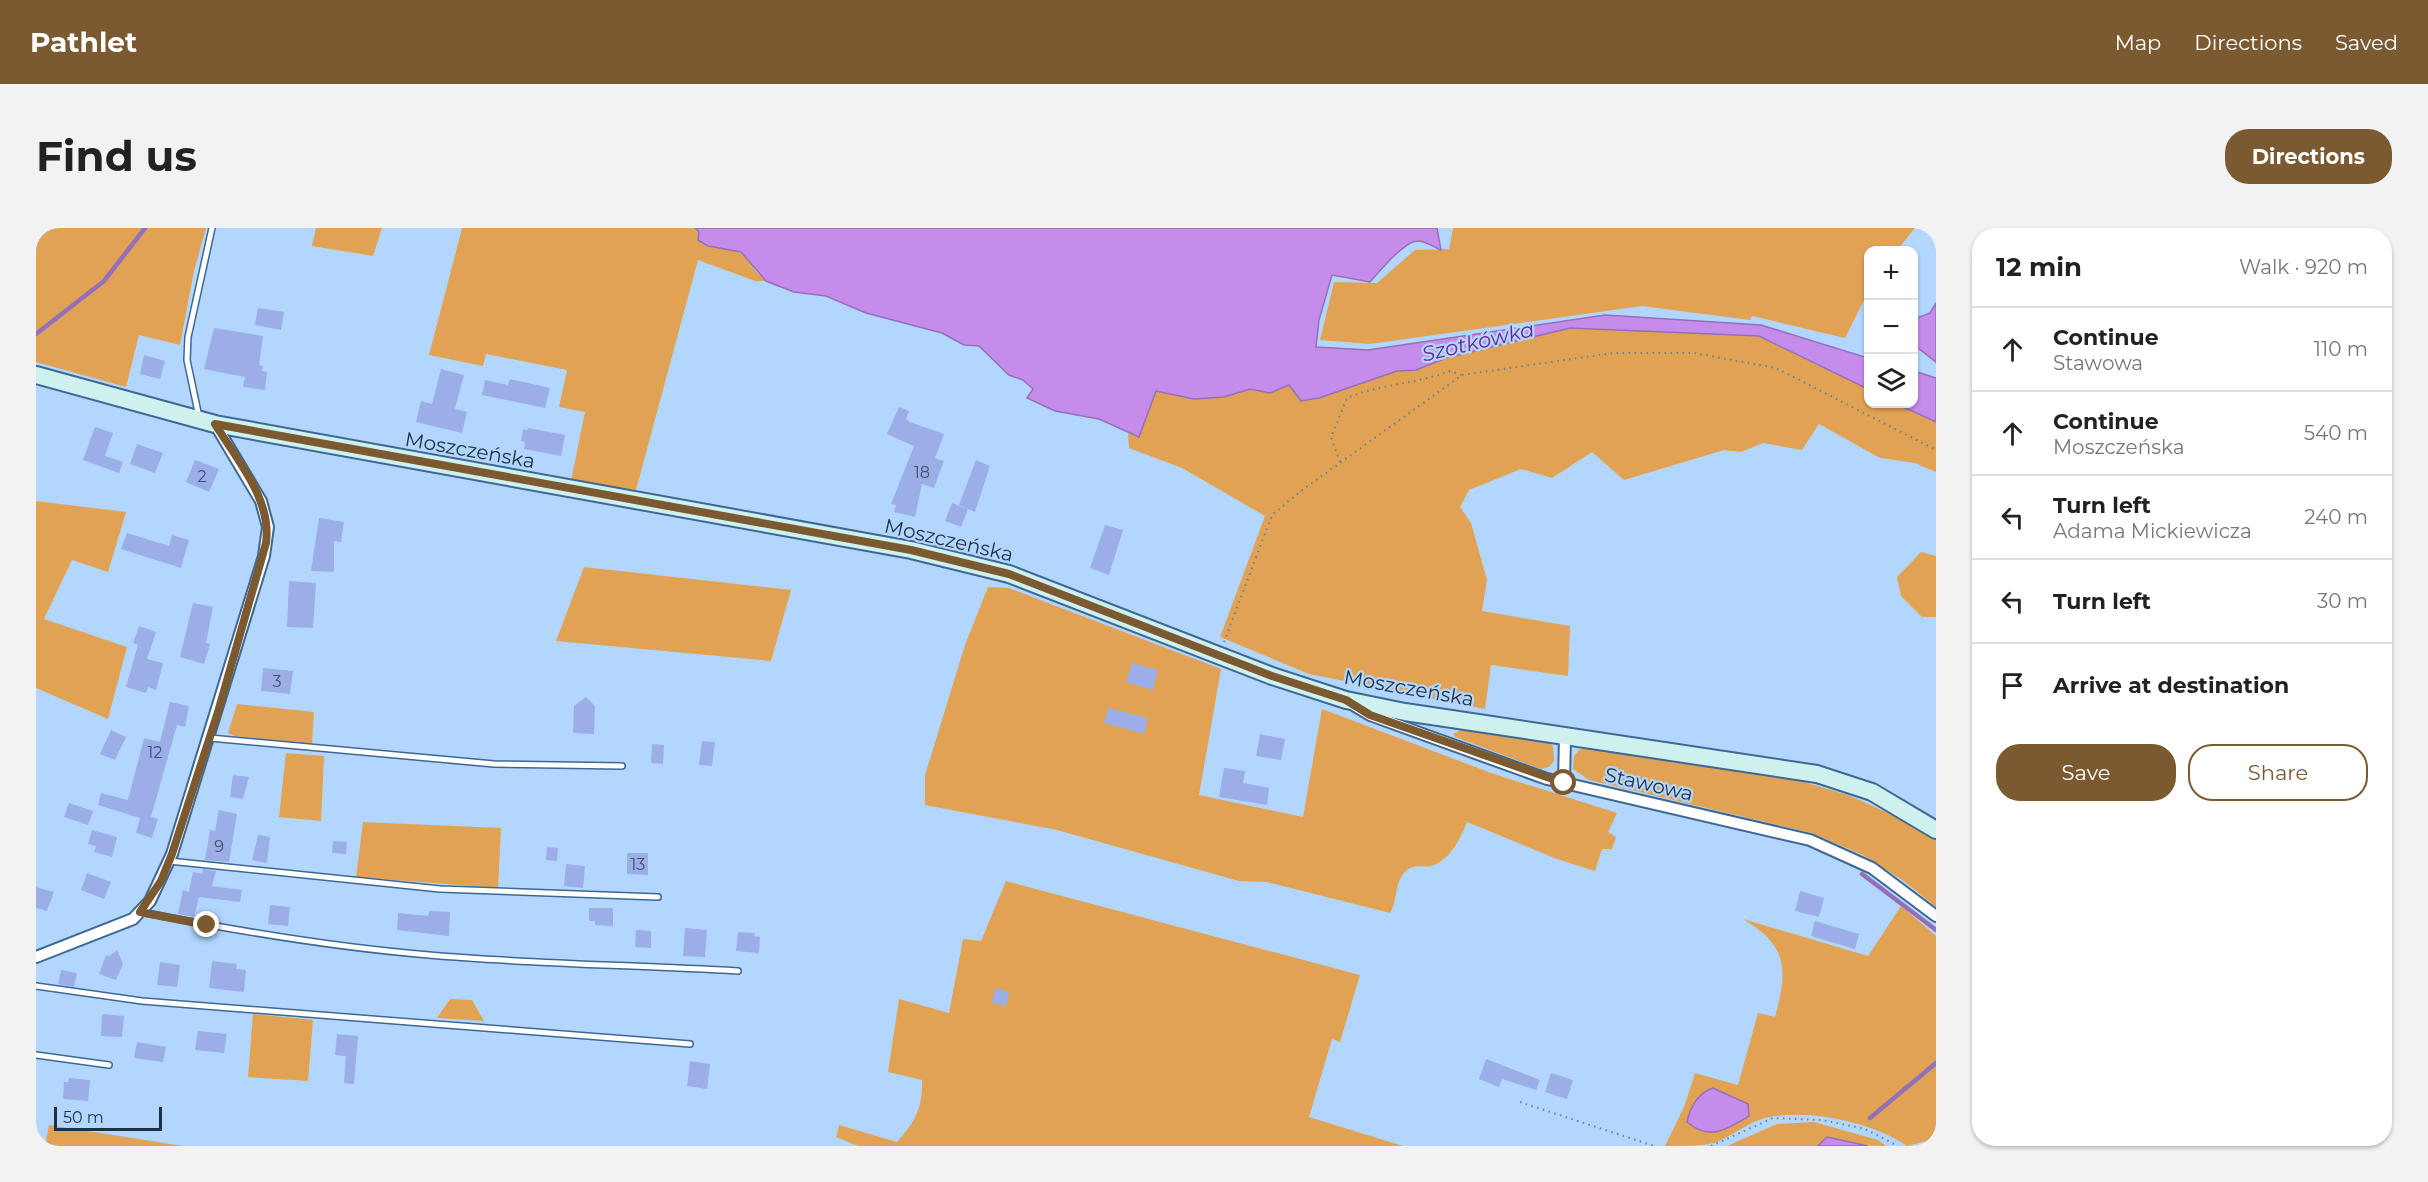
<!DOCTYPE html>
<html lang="en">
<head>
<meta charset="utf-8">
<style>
	:root { --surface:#fff; --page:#f2f2f2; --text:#222; --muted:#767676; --line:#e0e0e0; --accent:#7b5a31 }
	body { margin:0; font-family:Montserrat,sans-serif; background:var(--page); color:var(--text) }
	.controls { position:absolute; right:18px; top:18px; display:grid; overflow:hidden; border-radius:12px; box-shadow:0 2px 4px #0004 }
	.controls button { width:54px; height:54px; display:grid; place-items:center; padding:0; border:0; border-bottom:2px solid var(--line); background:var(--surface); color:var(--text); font:30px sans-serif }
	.scale { position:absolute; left:18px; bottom:15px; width:108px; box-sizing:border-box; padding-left:6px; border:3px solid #1e3043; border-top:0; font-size:16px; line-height:21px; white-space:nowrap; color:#1e3043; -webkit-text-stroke:4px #b2d6fe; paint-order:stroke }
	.stop { position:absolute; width:18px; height:18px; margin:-14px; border:4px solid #7b5a31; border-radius:50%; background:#fff }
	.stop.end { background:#7b5a31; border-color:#fff; box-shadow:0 2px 6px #0008 }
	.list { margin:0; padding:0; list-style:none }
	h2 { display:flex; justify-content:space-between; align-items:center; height:78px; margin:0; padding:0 24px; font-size:26px }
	h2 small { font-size:20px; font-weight:400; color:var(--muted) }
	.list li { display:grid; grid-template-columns:39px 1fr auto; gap:18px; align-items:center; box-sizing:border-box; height:84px; padding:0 24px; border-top:2px solid var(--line) }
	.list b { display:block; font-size:22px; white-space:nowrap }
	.list p { margin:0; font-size:20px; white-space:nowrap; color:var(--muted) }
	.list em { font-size:20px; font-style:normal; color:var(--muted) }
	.actions { display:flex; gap:12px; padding:18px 24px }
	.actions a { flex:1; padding:14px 0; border:2px solid var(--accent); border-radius:24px; text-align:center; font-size:21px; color:var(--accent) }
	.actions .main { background:var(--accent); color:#fff }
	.icon { flex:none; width:33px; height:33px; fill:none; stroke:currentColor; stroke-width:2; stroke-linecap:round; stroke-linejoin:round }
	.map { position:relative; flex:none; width:1900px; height:918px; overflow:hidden; border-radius:24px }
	header { display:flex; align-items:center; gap:36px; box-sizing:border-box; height:84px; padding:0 30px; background:var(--accent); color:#fff }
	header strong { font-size:28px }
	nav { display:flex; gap:33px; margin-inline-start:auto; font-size:21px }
	.intro { display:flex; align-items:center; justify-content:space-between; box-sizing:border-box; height:144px; padding:0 36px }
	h1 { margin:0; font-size:42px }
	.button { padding:15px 27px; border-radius:24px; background:var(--accent); color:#fff; font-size:21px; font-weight:700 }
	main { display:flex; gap:36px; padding:0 36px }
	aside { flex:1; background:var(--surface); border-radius:24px; box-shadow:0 2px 4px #0004 }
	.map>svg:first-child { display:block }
	.green { fill:#e1a353 }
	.water { fill:#c68cec; stroke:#9470b9; stroke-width:1.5 }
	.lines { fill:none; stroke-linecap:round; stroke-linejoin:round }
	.stream { stroke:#9470b9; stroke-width:4.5 }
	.building { fill:#9caee7 }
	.lane-casing { stroke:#3e6893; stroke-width:8 }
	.street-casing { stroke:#3e6893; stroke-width:14 }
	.secondary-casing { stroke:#3e6893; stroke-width:20 }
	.path { stroke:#65809d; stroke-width:2; stroke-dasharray:1.5 4.5; stroke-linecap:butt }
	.lane { stroke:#fff; stroke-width:5 }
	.street { stroke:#fff; stroke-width:10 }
	.secondary { stroke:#cef1ef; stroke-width:16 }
	.route { stroke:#7b5a31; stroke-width:8 }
	.labels { text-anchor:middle; stroke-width:4.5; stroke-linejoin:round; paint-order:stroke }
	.number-label { font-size:16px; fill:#3e506c }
	.street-label { font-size:20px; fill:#1e3043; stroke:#b2d6fe }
	.water-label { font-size:21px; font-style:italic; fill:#6e2495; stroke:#b2d6fe }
</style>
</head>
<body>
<header>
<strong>Pathlet</strong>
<nav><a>Map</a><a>Directions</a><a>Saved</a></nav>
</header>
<div class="intro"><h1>Find us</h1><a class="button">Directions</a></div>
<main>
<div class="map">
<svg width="1900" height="918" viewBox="0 0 1900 918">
	<rect width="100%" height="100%" fill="#b2d6fe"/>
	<g class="green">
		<polygon points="0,0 170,0 158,43 144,117 103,107 90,159 0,134"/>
		<polygon points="280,0 346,0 337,28 276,18"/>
		<path d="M 426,0 L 659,0 L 671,18 C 716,19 703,30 730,53 L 719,53 L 662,32 L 600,262 L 535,253 L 549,184 L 523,179 L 531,142 L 450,126 L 447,138 L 393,127 Z"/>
		<polygon points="1417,0 1879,0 1861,22 1832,22 1832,64 1809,110 1716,88 1714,92 1606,78 1334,116 1284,112 1298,54 1341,55 1379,22 1413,21"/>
		<polygon points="1534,100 1723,108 1832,161 1832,176 1861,176 1900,194 1900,244 1879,235 1844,230 1783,196 1766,222 1727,215 1705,224 1688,222 1588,252 1556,224 1516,250 1485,241 1433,262 1424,279 1435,295 1451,352 1446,383 1534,398 1532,448 1455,437 1449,481 1273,446 1184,409 1229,288 1146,240 1093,220 1092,205 1103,208 1120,163 1158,171 1188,169 1214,161 1234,165 1253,157 1265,173 1283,170 1361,143 1380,142 1410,130"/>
		<polygon points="0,273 90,284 72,344 36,332 8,391 91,419 72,491 0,460"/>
		<polygon points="1885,324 1900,328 1900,389 1886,389 1865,368 1861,349"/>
		<polygon points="548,339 755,362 735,433 520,413"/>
		<path d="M 952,359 L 973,360 L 1185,441 L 1163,567 L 1267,589 L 1286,481 L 1458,546 L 1581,585 L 1572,604 L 1580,609 L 1576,621 L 1566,621 L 1559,643 L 1521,631 L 1431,594 C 1424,611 1416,629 1398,637 C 1389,641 1380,635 1371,642 C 1358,652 1362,673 1354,685 L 1231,654 L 1203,653 L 1021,602 L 889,577 L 889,547 L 929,417 Z"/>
		<polygon points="201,476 278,484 276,516 199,508 192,505"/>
		<polygon points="1425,502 1511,512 1517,518 1518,533 1513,539 1505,541 1419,509 1417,506"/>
		<polygon points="1556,520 1747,548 1812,567 1861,589 1900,612 1900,679 1869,654 1827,627 1775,605 1553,552 1537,541 1538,528 1544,521"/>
		<polygon points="250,525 288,528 285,593 243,589"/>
		<polygon points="327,594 465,600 462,660 320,649"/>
		<path d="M 970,653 L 1324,747 L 1304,814 L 1296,811 L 1273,889 L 1367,918 L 822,918 L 800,909 L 803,897 L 861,914 C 879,894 887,879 886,852 L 852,844 L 863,771 L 913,785 L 927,711 L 945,713 Z"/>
		<path d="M 1865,678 L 1900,708 L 1900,918 L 1895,918 L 1895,912 L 1871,918 C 1837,894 1770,880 1729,890 C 1711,895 1696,908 1679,915 C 1664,918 1645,918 1629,918 L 1648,879 L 1659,845 L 1702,857 L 1722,785 L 1739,789 C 1752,741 1752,718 1707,691 L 1832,728 Z"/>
		<polygon points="414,771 436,772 448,793 401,790"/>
		<polygon points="217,786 277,792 272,853 212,849"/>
		<polygon points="1778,894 1842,912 1850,918 1817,917 1791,909 1782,918 1691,918 1741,896"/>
		<polygon points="13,897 147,918 9,918"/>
	</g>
	<g class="water">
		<path d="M 659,0 L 1401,0 L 1405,22 C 1398,19 1389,13 1382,13 C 1368,13 1343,44 1334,54 L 1296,47 L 1283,92 L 1280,119 L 1332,122 L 1569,87 L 1725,97 L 1832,130 L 1832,161 L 1723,108 L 1534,100 L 1410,130 L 1380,142 L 1361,143 L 1283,170 L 1265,173 L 1253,157 L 1234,165 L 1214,161 L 1188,169 L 1158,171 L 1120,163 L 1103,209 L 1063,191 L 1019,183 L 991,170 L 997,161 L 987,152 L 973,147 L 943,118 L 928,117 L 906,105 L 830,85 L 790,68 L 758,64 L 730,53 L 705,24 L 672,18 L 662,12 L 663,4 Z"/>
		<polygon points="1900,75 1900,134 1878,117 1878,91 1894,85"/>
		<polygon points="1878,143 1900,150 1900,194 1861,176 1878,176"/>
		<path d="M 1677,860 L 1712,876 L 1713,888 C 1690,902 1673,913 1651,894 C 1654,879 1663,864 1677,860 Z"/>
		<polygon points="1791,909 1832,918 1782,918"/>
	</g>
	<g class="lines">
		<g class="stream">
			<polyline points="0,106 68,53 109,0"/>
			<polyline points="1826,646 1900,702"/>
			<polyline points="1834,890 1900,835"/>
		</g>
	</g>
	<g class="building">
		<polygon points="222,80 248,84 245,102 219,97"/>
		<polygon points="178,100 227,108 223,137 227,138 226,143 231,144 229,162 207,159 209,149 168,141"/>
		<polygon points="108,127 129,133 124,151 104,146"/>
		<polygon points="405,141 428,147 419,181 431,184 426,205 380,194 385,173 396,176"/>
		<polygon points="474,151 514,160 509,180 446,167 449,152 472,157"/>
		<polygon points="863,179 873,183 870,191 874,194 908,206 899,230 908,233 898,260 886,256 879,289 858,284 860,277 855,276 878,218 851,206"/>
		<polygon points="59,199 77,205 69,228 87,234 83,245 47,232"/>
		<polygon points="492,200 529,207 525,228 488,221 489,214 485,213 487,201 492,202"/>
		<polygon points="101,216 127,225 119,245 94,236"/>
		<polygon points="159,232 183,241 173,264 150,254"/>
		<polygon points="940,232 954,238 939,284 923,277"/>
		<polygon points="916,275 932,281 925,299 909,293"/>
		<polygon points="283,290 308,294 305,314 298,313 298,344 275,343"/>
		<polygon points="1069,297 1087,302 1073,347 1054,340"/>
		<polygon points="91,305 133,318 136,307 153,312 145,340 85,321"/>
		<polygon points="253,353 280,355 277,400 251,399"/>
		<polygon points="157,375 177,379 170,415 174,416 168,436 144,429"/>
		<polygon points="103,398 120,404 111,431 127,435 120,462 112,459 110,465 90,459 102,417 97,415"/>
		<polygon points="1096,435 1122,442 1117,462 1090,454"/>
		<polygon points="227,440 257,443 254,466 225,463"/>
		<polygon points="550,469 559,478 558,506 537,505 538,478"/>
		<polygon points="134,474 153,478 149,499 141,497 115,589 122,591 116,610 100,605 104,590 62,577 65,565 92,572 108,510 124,514"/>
		<polygon points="1072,480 1112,490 1108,506 1068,495"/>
		<polygon points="75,502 90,509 79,532 64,526"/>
		<polygon points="1224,506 1249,511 1245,532 1220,528"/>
		<polygon points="666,513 679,514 676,538 663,537"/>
		<polygon points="616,516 628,517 627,536 615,535"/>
		<polygon points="1188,540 1209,543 1207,555 1233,560 1231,577 1183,569"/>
		<polygon points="197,547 213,549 207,571 194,569"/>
		<polygon points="33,575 57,583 52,597 28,589"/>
		<polygon points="183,582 201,586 193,634 169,632 174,602 179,603"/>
		<polygon points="56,602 81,609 76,629 58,624 60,618 52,616"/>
		<polygon points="222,607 234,609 231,635 216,632"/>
		<polygon points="297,613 311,614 310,626 296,625"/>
		<polygon points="511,619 522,620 521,633 510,632"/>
		<polygon points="591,625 612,625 612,647 591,646"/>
		<polygon points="530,636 549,638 547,660 528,658"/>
		<polygon points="167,641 180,643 176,658 206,662 204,674 163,669 158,689 142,686 147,662 153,664 157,644 166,646"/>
		<polygon points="51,645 75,654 68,671 45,662"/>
		<polygon points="0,659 18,664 11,683 0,680"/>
		<polygon points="1764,663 1788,670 1783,689 1759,683"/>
		<polygon points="234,677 254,679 252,698 232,696"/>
		<polygon points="553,680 577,680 577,698 559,697 559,693 553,693"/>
		<polygon points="393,683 414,684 413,708 361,702 362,685 392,688"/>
		<polygon points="1779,693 1823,706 1819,721 1775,708"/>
		<polygon points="649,700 671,702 669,729 647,728"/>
		<polygon points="600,702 615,703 615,720 599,719"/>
		<polygon points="702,704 719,705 718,708 724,709 723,725 700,723"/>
		<polygon points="81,722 87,736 80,752 63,746 70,727 73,728"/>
		<polygon points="176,733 201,736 200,741 210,742 208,764 173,760"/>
		<polygon points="124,734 144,737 141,759 121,757"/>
		<polygon points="25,742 41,745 38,759 22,756"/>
		<polygon points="959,760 973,764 970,778 956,775"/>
		<polygon points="66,786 88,788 86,809 65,808"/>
		<polygon points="162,803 191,806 188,825 159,822"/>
		<polygon points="301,806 322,808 318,856 308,855 310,828 299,827"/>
		<polygon points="101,814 130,819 127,834 98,830"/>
		<polygon points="1450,831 1504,852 1500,862 1466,851 1463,859 1443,851"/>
		<polygon points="654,833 674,836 671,861 651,858"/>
		<polygon points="1515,845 1537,852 1531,871 1509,864"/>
		<polygon points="33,850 54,852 52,873 27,871 28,854 32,854"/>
	</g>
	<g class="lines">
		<defs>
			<g id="lane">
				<polyline points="163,189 151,132 152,109 176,0"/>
				<polyline points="174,510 458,536 586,538"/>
				<polyline points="133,633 404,661 622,669"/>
				<path d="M 105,684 C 201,703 296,719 393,727 C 496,736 599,737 702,743"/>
				<polyline points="0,758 106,773 654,816"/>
				<polyline points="0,827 73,837"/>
			</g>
			<g id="street">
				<polyline points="1319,478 1334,487 1511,551 1774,612 1836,640 1900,688"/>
				<polyline points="1528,555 1529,507"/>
				<polyline points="0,729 97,691 114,673 136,626 228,328 232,299 225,273 179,196"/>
			</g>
			<polyline id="secondary" points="0,147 179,196 875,322 973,346 1236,448 1310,472 1369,484 1781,546 1836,564 1900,602"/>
		</defs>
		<use href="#lane" class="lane-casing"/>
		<use href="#street" class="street-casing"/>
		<use href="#secondary" class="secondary-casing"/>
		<g class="path">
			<path d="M 1304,234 L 1295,209 L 1311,170 C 1344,156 1380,156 1414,143 L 1426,147"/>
			<polyline points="1188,414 1236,287 1265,263 1426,147 1577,125 1658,125 1740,140 1900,222"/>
			<polyline points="1484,874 1618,918"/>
			<polyline points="1675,918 1737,890 1786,892 1829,901 1862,918"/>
		</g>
		<use href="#lane" class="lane"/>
		<use href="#street" class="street"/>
		<use href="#secondary" class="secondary"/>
	</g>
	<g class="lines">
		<path class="route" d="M 171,697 L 104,684 L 125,653 L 136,626 L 182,484 L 230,315 C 236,271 201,232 179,196 L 875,322 L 973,346 L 1236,448 L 1310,472 L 1334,487 L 1528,555"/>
	</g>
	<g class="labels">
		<g class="number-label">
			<text x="886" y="250">18</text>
			<text x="166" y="254">2</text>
			<text x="241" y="459">3</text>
			<text x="119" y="530">12</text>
			<text x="183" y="624">9</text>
			<text x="602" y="642">13</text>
		</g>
		<g class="street-label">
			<text transform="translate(434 222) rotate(10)" y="7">Moszczeńska</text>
			<text transform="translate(913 312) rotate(13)" y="7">Moszczeńska</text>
			<text transform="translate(1373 460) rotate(10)" y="7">Moszczeńska</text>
			<text transform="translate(1613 556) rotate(13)" y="7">Stawowa</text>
		</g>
		<g class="water-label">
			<text transform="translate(1442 114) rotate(-13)" y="7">Szotkówka</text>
		</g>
	</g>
</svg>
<div class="controls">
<button>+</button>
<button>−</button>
<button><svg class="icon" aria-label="layers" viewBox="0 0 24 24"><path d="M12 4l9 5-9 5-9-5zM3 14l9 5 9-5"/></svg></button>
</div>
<div class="scale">50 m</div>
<div class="stop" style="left:1528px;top:555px"></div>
<div class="stop end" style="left:171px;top:697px"></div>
</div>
<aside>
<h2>12 min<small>Walk · 920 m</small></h2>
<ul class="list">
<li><svg class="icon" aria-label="ahead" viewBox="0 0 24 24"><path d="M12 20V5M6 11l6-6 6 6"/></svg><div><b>Continue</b><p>Stawowa</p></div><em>110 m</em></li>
<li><svg class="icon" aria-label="ahead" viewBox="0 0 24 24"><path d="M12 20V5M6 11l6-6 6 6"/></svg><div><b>Continue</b><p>Moszczeńska</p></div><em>540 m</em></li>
<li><svg class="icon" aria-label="left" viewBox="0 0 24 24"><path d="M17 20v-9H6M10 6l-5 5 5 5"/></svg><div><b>Turn left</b><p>Adama Mickiewicza</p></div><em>240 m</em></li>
<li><svg class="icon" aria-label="left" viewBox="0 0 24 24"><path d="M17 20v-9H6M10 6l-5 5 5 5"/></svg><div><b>Turn left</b></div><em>30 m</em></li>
<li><svg class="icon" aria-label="arrive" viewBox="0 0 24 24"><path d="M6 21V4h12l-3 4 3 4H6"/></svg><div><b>Arrive at destination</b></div></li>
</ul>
<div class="actions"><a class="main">Save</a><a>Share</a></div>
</aside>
</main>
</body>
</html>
